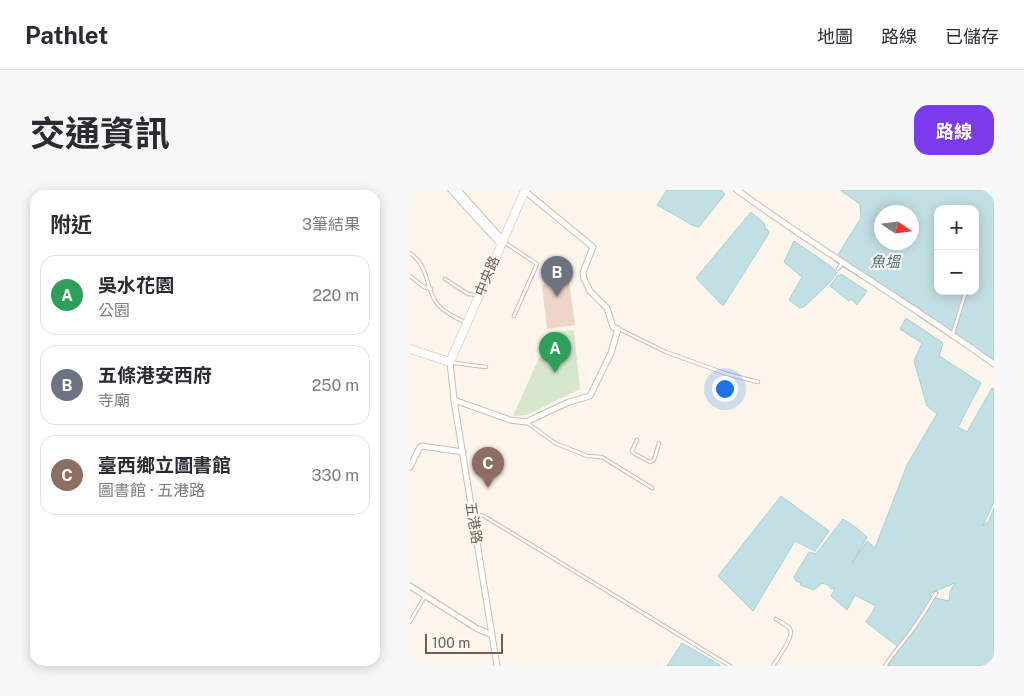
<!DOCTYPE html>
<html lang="zh-TW">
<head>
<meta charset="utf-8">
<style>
	:root { --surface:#fff; --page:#f7f7f7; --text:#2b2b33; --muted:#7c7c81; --line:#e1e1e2; --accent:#7c3aed }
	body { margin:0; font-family:"Public Sans","Noto Sans TC",sans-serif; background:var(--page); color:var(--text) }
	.controls { position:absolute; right:15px; top:15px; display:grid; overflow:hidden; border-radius:10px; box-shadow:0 2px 12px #0003 }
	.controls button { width:45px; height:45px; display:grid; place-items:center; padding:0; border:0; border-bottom:1px solid var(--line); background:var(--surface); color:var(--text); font:25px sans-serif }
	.compass { position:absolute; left:464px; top:15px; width:45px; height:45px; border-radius:50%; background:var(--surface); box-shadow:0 2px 12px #0003; rotate:103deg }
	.scale { position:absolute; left:15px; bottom:12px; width:78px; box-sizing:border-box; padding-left:5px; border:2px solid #745d51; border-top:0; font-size:14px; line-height:18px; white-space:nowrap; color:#745d51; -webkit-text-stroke:4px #fdf9f2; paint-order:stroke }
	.you { position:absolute; left:314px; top:198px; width:18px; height:18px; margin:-12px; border:4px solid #fff; border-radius:50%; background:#1a73e8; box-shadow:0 0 0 8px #1a73e833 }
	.badge { display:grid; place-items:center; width:32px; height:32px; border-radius:50%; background:var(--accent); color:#fff; font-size:16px; font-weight:700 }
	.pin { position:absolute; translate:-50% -41px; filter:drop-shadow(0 1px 2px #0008) }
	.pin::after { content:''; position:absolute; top:26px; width:18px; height:15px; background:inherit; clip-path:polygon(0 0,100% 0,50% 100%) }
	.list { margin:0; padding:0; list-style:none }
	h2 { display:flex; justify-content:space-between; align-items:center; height:65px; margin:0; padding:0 20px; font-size:21px }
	h2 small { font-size:16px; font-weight:400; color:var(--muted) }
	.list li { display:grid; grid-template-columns:32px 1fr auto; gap:15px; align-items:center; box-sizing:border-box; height:80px; margin:0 10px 10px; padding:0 10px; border:1px solid var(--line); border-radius:15px }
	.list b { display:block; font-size:19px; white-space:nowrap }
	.list p { margin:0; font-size:16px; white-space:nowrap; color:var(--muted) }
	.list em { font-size:16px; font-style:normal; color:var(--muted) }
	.map { position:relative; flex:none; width:584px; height:476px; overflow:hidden; border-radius:15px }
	header { display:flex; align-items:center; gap:30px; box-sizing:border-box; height:70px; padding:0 25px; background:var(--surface); border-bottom:1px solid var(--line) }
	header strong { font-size:24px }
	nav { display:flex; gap:28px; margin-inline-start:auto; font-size:18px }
	.intro { display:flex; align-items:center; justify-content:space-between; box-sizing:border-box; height:120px; padding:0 30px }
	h1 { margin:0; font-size:35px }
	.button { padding:12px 22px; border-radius:15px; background:var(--accent); color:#fff; font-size:18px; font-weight:700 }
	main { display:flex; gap:30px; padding:0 30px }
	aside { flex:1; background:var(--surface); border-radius:15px; box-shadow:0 2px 12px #0003 }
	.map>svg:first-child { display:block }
	.green { fill:#d7e7cb }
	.water { fill:#c2dfe3; stroke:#a9ced3; fill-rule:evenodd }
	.building { fill:#edd5c7 }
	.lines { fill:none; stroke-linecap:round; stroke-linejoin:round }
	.lane-casing { stroke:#ccbdb3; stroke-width:4.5 }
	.street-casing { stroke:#ccbdb3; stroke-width:7 }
	.secondary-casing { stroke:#cebdb0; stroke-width:9 }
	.lane { stroke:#fff; stroke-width:2.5 }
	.street { stroke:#fff; stroke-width:5 }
	.secondary { stroke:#fff; stroke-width:8 }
	.labels { text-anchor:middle; stroke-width:4; stroke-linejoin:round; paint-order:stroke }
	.street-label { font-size:14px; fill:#745d51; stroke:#fdf9f2 }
	.water-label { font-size:15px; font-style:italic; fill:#4a767d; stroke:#fdf9f2 }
</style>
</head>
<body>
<header>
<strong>Pathlet</strong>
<nav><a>地圖</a><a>路線</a><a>已儲存</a></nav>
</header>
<div class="intro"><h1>交通資訊</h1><a class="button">路線</a></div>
<main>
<aside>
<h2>附近<small>3筆結果</small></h2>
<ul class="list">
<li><span class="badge" style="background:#2e9e5b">A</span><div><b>吳水花園</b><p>公園</p></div><em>220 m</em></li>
<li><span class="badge" style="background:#6b7280">B</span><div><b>五條港安西府</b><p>寺廟</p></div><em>250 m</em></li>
<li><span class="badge" style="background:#8d6e63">C</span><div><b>臺西鄉立圖書館</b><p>圖書館 · 五港路</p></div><em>330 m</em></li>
</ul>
</aside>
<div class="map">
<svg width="584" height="476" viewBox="0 0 584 476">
	<rect width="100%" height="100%" fill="#fbf5ec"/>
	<polygon class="green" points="164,140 170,199 117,225 103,226 129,168 138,165 137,143"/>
	<g class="water">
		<polygon points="257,0 311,0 315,4 289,37 284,36 247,15"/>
		<path d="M 430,0 L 584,0 L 584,176 L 508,126 L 511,119 L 489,106 L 487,107 L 488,105 L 477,100 L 475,103 L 424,71 L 451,28 L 450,14 ZM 528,19 L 565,19 L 565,101 L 528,101 ZM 472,22 L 502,22 L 502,52 L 472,52 Z"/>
		<polygon points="341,22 354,33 356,40 357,39 359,43 313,116 286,88"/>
		<path d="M 384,51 L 409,68 L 409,70 L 410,69 C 418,74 423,78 427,83 L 420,92 L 395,116 L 390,118 L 379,110 L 392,87 L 374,72 Z"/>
		<polygon points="431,84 457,101 447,115 441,109 439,111 420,96 428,85 430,86"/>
		<path d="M 496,128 L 533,153 L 529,166 L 571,193 L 548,237 L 557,242 L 582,198 L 584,199 L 584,311 L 573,336 L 579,331 L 584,318 L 584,476 L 478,476 L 498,446 L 487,456 L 456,432 L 466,416 L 445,405 L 437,420 L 421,406 L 425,398 L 421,399 L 418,395 L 412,393 L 404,400 L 390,395 L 391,393 L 386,391 L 384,387 L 399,362 L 406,364 L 433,329 L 448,339 L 457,347 L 442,373 L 457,351 L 465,358 L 497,275 L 527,224 L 517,216 L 504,171 L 512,153 L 490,139 ZM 545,393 L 540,402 L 539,411 L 521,407 L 521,403 Z"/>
		<polygon points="371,306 419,341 405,361 385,351 343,421 308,386"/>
		<polygon points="272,453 310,475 310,476 257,476"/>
	</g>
	<polygon class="building" points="159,92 165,135 137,139 132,95"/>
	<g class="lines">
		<defs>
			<g id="lane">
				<polyline points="94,52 127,74 104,126"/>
				<path d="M 0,63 C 21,78 14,98 28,115 C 35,123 46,128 55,132"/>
				<polyline points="428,79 432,73"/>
				<polyline points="0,86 14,97 21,99"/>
				<polyline points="35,89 58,104 67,105"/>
				<polyline points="209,139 256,162 317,184 348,192"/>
				<polyline points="543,143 556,101"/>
				<polyline points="42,172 44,173 76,177"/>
				<polyline points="116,232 145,253 177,266 192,267 242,298"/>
				<polyline points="227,250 222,261 225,264 240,272 244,270 249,253"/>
				<polyline points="64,324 74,326 320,476"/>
				<polyline points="0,432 15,406"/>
				<path d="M 363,476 C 367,469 385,446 380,439 C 377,435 370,432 366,429"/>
				<path d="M 475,476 C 482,465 489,457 497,447 C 508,433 517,418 526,403"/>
			</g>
			<g id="street">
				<polyline points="41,0 91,55"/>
				<polyline points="48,0 93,50"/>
				<path d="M 327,0 C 410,61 500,113 584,174"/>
				<polyline points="40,172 44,210 87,476"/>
				<polyline points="44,210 100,230 116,232 159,212 180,206 201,163 208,139 203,137 197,118 180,101 174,89 173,82 183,57 115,1"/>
				<polyline points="0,277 10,257 12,256 53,262"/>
				<polyline points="0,396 66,438 82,445"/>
			</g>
			<polyline id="secondary" points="0,159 40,172 115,0"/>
		</defs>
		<use href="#lane" class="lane-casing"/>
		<use href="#street" class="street-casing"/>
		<use href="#secondary" class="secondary-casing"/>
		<use href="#lane" class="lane"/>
		<use href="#street" class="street"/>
		<use href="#secondary" class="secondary"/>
	</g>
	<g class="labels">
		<g class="street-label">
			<text transform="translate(77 86) rotate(-67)" y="5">中央路</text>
			<text transform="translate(64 333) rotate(81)" y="5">五港路</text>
		</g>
		<g class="water-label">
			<text x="475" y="77">魚塭</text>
		</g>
	</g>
</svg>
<div class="controls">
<button>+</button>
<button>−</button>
</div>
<svg class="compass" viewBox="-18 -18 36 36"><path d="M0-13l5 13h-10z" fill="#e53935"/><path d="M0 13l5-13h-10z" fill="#7c7c81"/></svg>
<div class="scale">100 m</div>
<div class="you"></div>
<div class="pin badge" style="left:145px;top:183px;background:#2e9e5b">A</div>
<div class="pin badge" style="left:147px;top:107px;background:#6b7280">B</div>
<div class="pin badge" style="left:78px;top:298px;background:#8d6e63">C</div>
</div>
</main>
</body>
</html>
